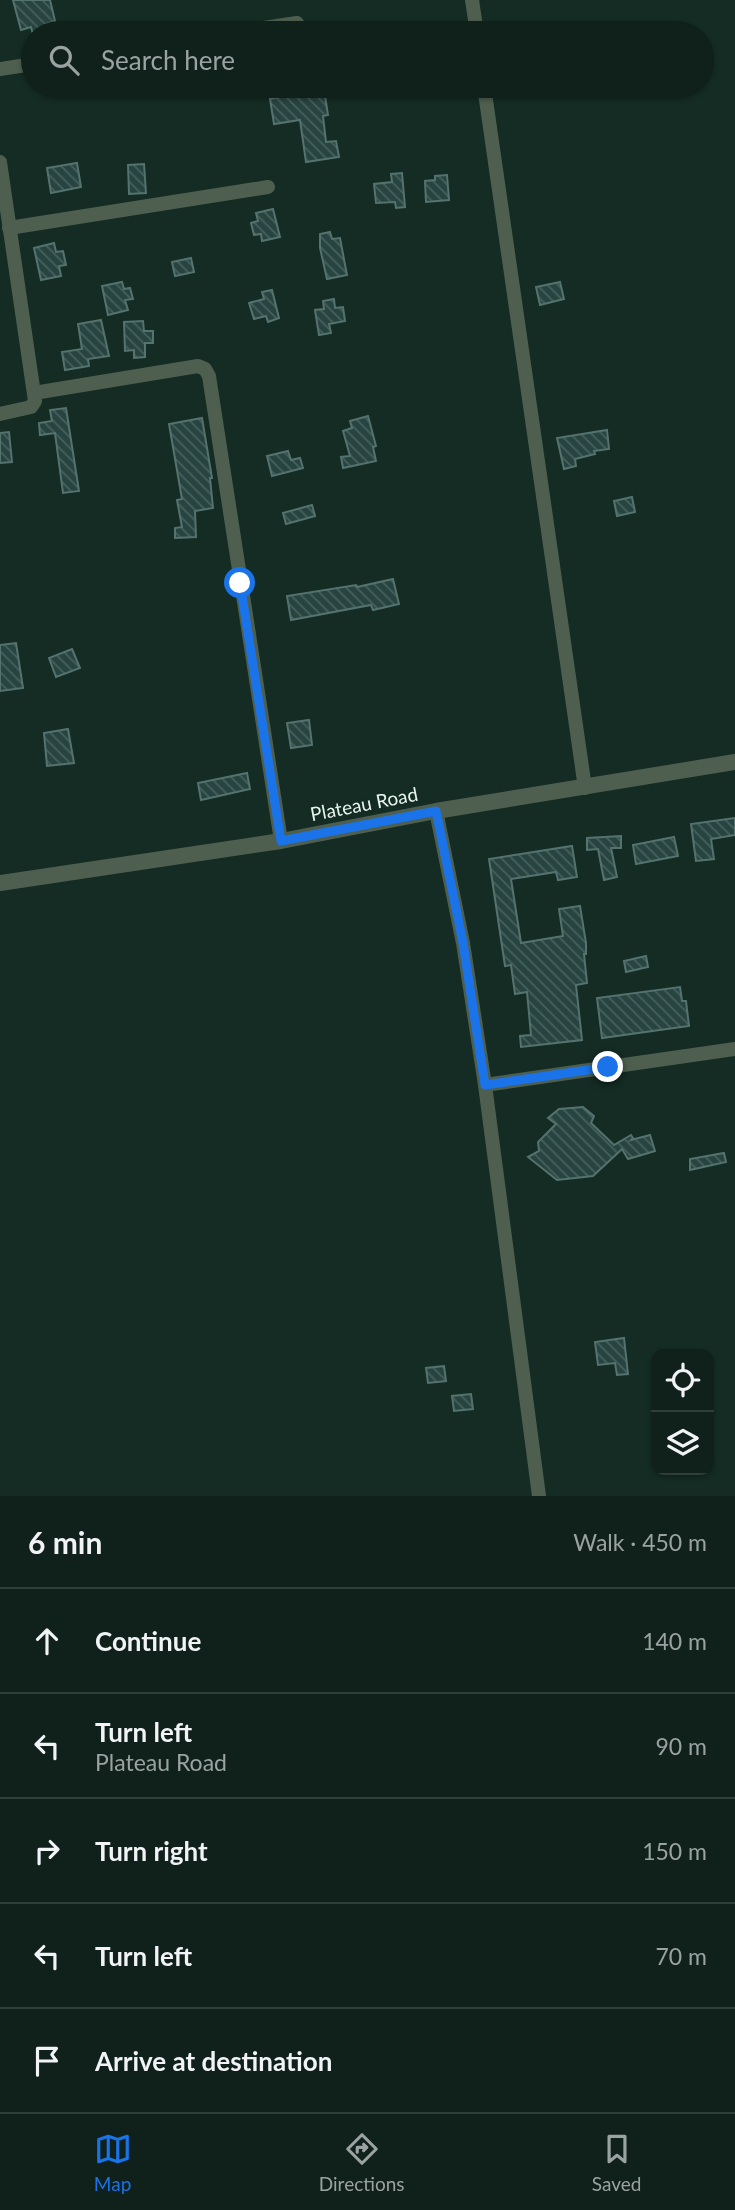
<!DOCTYPE html>
<html lang="en">
<head>
<meta charset="utf-8">
<style>
	:root { --surface:#0f211a; --page:#1d2e27; --text:#f1f3f6; --muted:#9ba3a2; --line:#2f3e39; --accent:#1a73e8 }
	body { margin:0; font-family:Lato,sans-serif; background:var(--page); color:var(--text) }
	.controls { position:absolute; right:21px; bottom:21px; display:grid; overflow:hidden; border-radius:14px; box-shadow:0 2px 5px #0004 }
	.controls button { width:63px; height:63px; display:grid; place-items:center; padding:0; border:0; border-bottom:2px solid var(--line); background:var(--surface); color:var(--text); font:35px sans-serif }
	.stop { position:absolute; width:21px; height:21px; margin:-16px; border:5px solid #1a73e8; border-radius:50%; background:#fff }
	.stop.end { background:#1a73e8; border-color:#fff; box-shadow:0 2px 7px #0008 }
	.list { margin:0; padding:0; list-style:none }
	h2 { display:flex; justify-content:space-between; align-items:center; height:91px; margin:0; padding:0 28px; font-size:30px }
	h2 small { font-size:23px; font-weight:400; color:var(--muted) }
	.list li { display:grid; grid-template-columns:46px 1fr auto; gap:21px; align-items:center; box-sizing:border-box; height:105px; padding:0 28px; border-top:2px solid var(--line) }
	.list b { display:block; font-size:26px; white-space:nowrap }
	.list p { margin:0; font-size:23px; white-space:nowrap; color:var(--muted) }
	.list em { font-size:23px; font-style:normal; color:var(--muted) }
	.icon { flex:none; width:38px; height:38px; fill:none; stroke:currentColor; stroke-width:2; stroke-linecap:round; stroke-linejoin:round }
	.map { position:relative; flex:none; width:735px; height:1496px; overflow:hidden }
	.search { position:absolute; background:var(--surface); box-shadow:0 2px 5px #0004; left:21px; right:21px; top:21px; height:77px; display:flex; align-items:center; gap:18px; box-sizing:border-box; padding:0 24px; border-radius:38px; color:var(--muted); font-size:26px }
	.sheet { height:616px; background:var(--surface) }
	nav { display:flex; justify-content:space-around; align-items:center; box-sizing:border-box; height:98px; border-top:2px solid var(--line); background:var(--surface); font-size:19px; color:var(--muted) }
	nav a { display:grid; justify-items:center; gap:4px }
	nav .on { color:var(--accent) }
	.map>svg:first-child { display:block }
	.building { fill:url(#building-back-hatch); stroke:#54726e; stroke-width:2 }
	.lines { fill:none; stroke-linecap:round; stroke-linejoin:round }
	.minor { stroke:#4e5f4f; stroke-width:14 }
	.tertiary { stroke:#4e5f4f; stroke-width:16 }
	.route { stroke:#1a73e8; stroke-width:9 }
	.labels { text-anchor:middle; stroke-width:5; stroke-linejoin:round; paint-order:stroke }
	.street-label { font-size:19px; fill:#e7f5ef; stroke:#142c23 }
</style>
</head>
<body>
<div class="map">
<svg width="735" height="1496" viewBox="0 0 735 1496">
	<defs>
		<pattern id="building-back-hatch" width="6" height="6" patternUnits="userSpaceOnUse" patternTransform="scale(1.75)"><rect width="6" height="6" fill="#284441"/><path d="M-1 5l2 2M0 0l6 6M5-1l2 2" fill="none" stroke="#47605d"/></pattern>
	</defs>
	<rect width="100%" height="100%" fill="#142c23"/>
	<g class="building">
		<polygon points="13,0 50,0 55,21 46,24 48,31 33,35 31,27 21,30"/>
		<polygon points="284,86 297,86 299,91 316,88 318,97 325,96 328,115 323,116 326,142 336,141 339,157 306,162 300,120 274,124 270,99 287,96"/>
		<polygon points="77,163 81,187 51,193 47,168"/>
		<polygon points="144,164 146,193 129,194 128,165"/>
		<polygon points="402,173 405,207 396,208 395,202 376,203 374,184 392,182 391,174"/>
		<polygon points="447,175 449,200 426,202 425,181 435,180 435,176"/>
		<polygon points="273,209 280,237 262,241 261,234 254,235 251,223 258,221 256,213"/>
		<polygon points="330,232 332,239 340,238 347,275 327,279 320,248 320,234"/>
		<polygon points="54,243 56,252 63,251 66,265 59,266 61,276 41,280 34,248"/>
		<polygon points="191,258 194,272 175,276 172,262"/>
		<polygon points="122,282 124,289 130,288 133,299 125,300 128,310 108,315 102,286"/>
		<polygon points="560,282 564,299 540,305 536,287"/>
		<polygon points="272,290 279,318 268,322 266,316 254,319 249,303 264,299 262,292"/>
		<polygon points="334,299 335,308 343,307 345,321 329,324 331,333 319,335 315,310 324,309 323,301"/>
		<polygon points="101,320 109,356 88,359 89,366 65,370 62,352 82,349 78,324"/>
		<polygon points="143,321 144,331 153,331 153,343 145,343 145,357 134,358 134,350 125,351 124,322"/>
		<polygon points="66,408 79,491 63,493 55,433 40,435 39,423 52,421 50,410"/>
		<polygon points="368,416 376,446 373,447 376,461 343,468 341,457 350,456 343,431 352,428 350,421"/>
		<polygon points="202,418 212,478 210,478 213,508 195,511 196,537 175,538 175,528 182,527 177,500 182,499 169,424"/>
		<polygon points="607,430 609,449 594,451 595,454 575,459 576,466 564,469 557,438"/>
		<polygon points="9,432 12,462 0,463 0,433"/>
		<polygon points="288,451 291,460 300,458 303,468 272,476 267,456"/>
		<polygon points="632,497 635,512 617,516 614,501"/>
		<polygon points="312,505 315,516 286,524 283,513"/>
		<polygon points="393,579 399,604 373,610 371,605 291,620 287,596 356,585 357,587"/>
		<polygon points="16,643 23,688 0,691 0,645"/>
		<polygon points="72,649 80,668 56,677 49,658"/>
		<polygon points="309,720 312,745 291,748 287,723"/>
		<polygon points="68,729 74,763 47,766 44,733"/>
		<polygon points="247,773 250,789 201,800 198,783"/>
		<polygon points="735,818 735,835 711,839 714,859 696,861 691,824"/>
		<polygon points="621,836 621,848 611,848 617,877 604,880 598,849 587,850 587,838"/>
		<polygon points="674,837 678,856 636,864 633,845"/>
		<polygon points="572,846 577,877 558,880 556,872 511,879 521,943 563,936 559,909 580,906 586,943 586,954 584,954 587,983 576,985 582,1040 521,1047 520,1036 531,1035 527,992 515,994 511,965 505,966 489,859"/>
		<polygon points="646,956 648,967 626,972 624,961"/>
		<polygon points="680,987 682,1001 686,1001 689,1026 602,1038 597,998"/>
		<polygon points="583,1107 594,1116 591,1123 614,1145 631,1135 633,1138 631,1140 650,1135 655,1151 628,1159 622,1149 593,1176 557,1180 528,1157 539,1151 538,1142 556,1124 548,1118 559,1109"/>
		<polygon points="724,1153 726,1162 690,1170 690,1159"/>
		<polygon points="624,1338 628,1374 617,1375 615,1363 598,1365 595,1342"/>
		<polygon points="444,1366 446,1381 428,1383 426,1368"/>
		<polygon points="471,1394 473,1409 454,1411 452,1396"/>
	</g>
	<g class="lines">
		<g class="minor">
			<polyline points="472,0 477,33"/>
			<polyline points="229,33 297,23"/>
			<polyline points="0,69 33,64"/>
			<polyline points="484,86 585,788"/>
			<polyline points="0,162 35,401 31,407 0,414"/>
			<polyline points="9,228 268,187"/>
			<polyline points="34,393 198,366 205,369 209,376 281,841"/>
			<polyline points="436,811 463,943 485,1085 735,1049"/>
			<polyline points="485,1085 539,1496"/>
		</g>
		<polyline class="tertiary" points="0,883 281,841 436,811 735,762"/>
	</g>
	<g class="lines">
		<polyline class="route" points="240,583 281,841 436,811 463,943 485,1085 608,1067"/>
	</g>
	<g class="labels">
		<g class="street-label">
			<text transform="translate(364 804) rotate(-11)" y="7">Plateau Road</text>
		</g>
	</g>
</svg>
<div class="controls">
<button><svg class="icon" aria-label="locate" viewBox="0 0 24 24"><circle cx="12" cy="12" r="6"/><path d="M12 2v4M12 18v4M2 12h4M18 12h4"/></svg></button>
<button><svg class="icon" aria-label="layers" viewBox="0 0 24 24"><path d="M12 4l9 5-9 5-9-5zM3 14l9 5 9-5"/></svg></button>
</div>
<div class="stop" style="left:240px;top:583px"></div>
<div class="stop end" style="left:608px;top:1067px"></div>
<div class="search"><svg class="icon" aria-label="search" viewBox="0 0 24 24"><circle cx="10" cy="10" r="6"/><path d="M15 15l6 6"/></svg>Search here</div>
</div>
<section class="sheet">
<h2>6 min<small>Walk · 450 m</small></h2>
<ul class="list">
<li><svg class="icon" aria-label="ahead" viewBox="0 0 24 24"><path d="M12 20V5M6 11l6-6 6 6"/></svg><div><b>Continue</b></div><em>140 m</em></li>
<li><svg class="icon" aria-label="left" viewBox="0 0 24 24"><path d="M17 20v-9H6M10 6l-5 5 5 5"/></svg><div><b>Turn left</b><p>Plateau Road</p></div><em>90 m</em></li>
<li><svg class="icon" aria-label="right" viewBox="0 0 24 24"><path d="M7 20v-9h11M14 6l5 5-5 5"/></svg><div><b>Turn right</b></div><em>150 m</em></li>
<li><svg class="icon" aria-label="left" viewBox="0 0 24 24"><path d="M17 20v-9H6M10 6l-5 5 5 5"/></svg><div><b>Turn left</b></div><em>70 m</em></li>
<li><svg class="icon" aria-label="arrive" viewBox="0 0 24 24"><path d="M6 21V4h12l-3 4 3 4H6"/></svg><div><b>Arrive at destination</b></div></li>
</ul>
</section>
<nav>
<a class="on"><svg class="icon" aria-label="map" viewBox="0 0 24 24"><path d="M3 6l6-2 6 2 6-2v14l-6 2-6-2-6 2zM9 4v14M15 6v14"/></svg>Map</a>
<a><svg class="icon" aria-label="directions" viewBox="0 0 24 24"><path d="M12 3l9 9-9 9-9-9zM9 14v-3h6M13 9l2 2-2 2"/></svg>Directions</a>
<a><svg class="icon" aria-label="saved" viewBox="0 0 24 24"><path d="M7 4h10v16l-5-4-5 4z"/></svg>Saved</a>
</nav>
</body>
</html>
